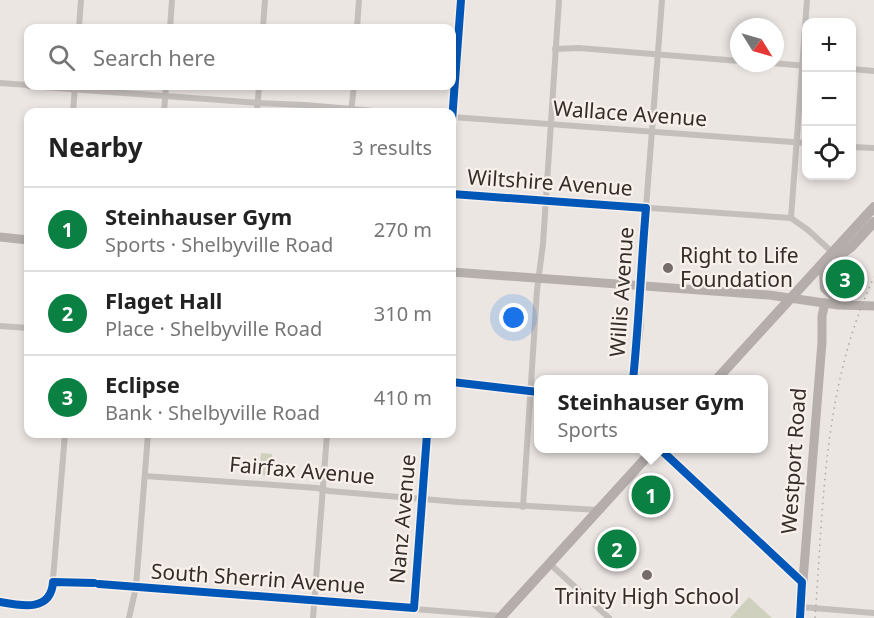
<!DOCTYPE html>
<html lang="en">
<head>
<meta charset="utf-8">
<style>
	:root { --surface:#fff; --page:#f6f6f6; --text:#222; --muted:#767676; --line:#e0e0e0; --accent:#0b8043 }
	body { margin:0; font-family:"Noto Sans",sans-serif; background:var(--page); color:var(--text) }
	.controls { position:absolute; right:18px; top:18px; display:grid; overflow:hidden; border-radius:12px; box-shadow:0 3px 9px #0003 }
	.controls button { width:54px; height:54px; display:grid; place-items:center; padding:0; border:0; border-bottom:2px solid var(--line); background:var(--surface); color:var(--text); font:30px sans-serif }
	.compass { position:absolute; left:730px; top:18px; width:54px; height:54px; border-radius:50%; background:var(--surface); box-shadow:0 3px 9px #0003; rotate:127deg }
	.you { position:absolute; left:514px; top:318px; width:21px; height:21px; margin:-15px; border:4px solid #fff; border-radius:50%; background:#1a73e8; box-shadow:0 0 0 9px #1a73e833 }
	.badge { display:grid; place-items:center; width:39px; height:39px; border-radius:50%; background:var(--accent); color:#fff; font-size:20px; font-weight:700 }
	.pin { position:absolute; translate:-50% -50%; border:3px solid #fff; box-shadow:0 2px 6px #0006 }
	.popup { position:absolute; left:534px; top:375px; width:234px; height:78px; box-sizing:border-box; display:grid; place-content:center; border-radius:12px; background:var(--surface); filter:drop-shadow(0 2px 4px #0005); font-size:20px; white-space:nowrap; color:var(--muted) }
	.popup b { font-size:22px; color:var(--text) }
	.popup::after { content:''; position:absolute; left:50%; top:100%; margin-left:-12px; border:12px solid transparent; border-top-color:var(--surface) }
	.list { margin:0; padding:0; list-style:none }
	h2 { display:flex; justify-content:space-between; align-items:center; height:78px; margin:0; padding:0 24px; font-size:26px }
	h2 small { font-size:20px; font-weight:400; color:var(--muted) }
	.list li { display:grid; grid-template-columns:39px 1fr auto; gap:18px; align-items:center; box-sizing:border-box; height:84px; padding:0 24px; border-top:2px solid var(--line) }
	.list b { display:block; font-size:22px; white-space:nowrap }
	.list p { margin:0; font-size:20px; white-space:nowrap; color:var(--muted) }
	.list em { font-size:20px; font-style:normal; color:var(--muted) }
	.icon { flex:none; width:33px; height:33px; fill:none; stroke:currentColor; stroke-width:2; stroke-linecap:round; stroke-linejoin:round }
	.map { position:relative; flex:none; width:874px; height:618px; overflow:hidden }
	.search { position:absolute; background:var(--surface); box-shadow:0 3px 9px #0003; left:24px; top:24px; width:432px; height:66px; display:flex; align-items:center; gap:15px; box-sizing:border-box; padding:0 21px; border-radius:12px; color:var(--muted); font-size:22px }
	.panel { position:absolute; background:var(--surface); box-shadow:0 3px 9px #0003; left:24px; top:108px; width:432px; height:330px; border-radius:12px }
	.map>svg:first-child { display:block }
	.green { fill:#d0d0be }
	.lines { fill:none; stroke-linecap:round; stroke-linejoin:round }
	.minor { stroke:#c5bfbc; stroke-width:6 }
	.secondary { stroke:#b6afac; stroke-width:9 }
	.primary { stroke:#b4adab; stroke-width:10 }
	.rail { stroke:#ada8a6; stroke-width:1.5; stroke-dasharray:1.5 4.5; stroke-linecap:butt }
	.cycleway-casing { stroke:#f8f0eb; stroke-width:11 }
	.cycleway { stroke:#0057b8; stroke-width:8 }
	.poi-dot { fill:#766d6b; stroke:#f8f0eb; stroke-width:2 }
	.labels { text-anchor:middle; stroke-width:4.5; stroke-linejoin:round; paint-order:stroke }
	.street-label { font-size:21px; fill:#362c2a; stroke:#f8f0eb }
	.poi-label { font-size:21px; fill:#362c2a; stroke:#f8f0eb; text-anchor:start }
</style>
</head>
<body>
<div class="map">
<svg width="874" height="618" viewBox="0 0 874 618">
	<rect width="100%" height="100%" fill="#ece6e3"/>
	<g class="green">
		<polygon points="261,453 272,454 271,476 259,475"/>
		<polygon points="749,597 772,618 730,618"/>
	</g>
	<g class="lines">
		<g class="minor">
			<polyline points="807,0 791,218 808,230 833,253"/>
			<polyline points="79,28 81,0"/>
			<polyline points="170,28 172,0"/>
			<polyline points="263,28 265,0"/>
			<polyline points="357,28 359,0"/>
			<polyline points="555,49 579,48 739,61"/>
			<polyline points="772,63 806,66"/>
			<polyline points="852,69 874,71"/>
			<polyline points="0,83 28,85"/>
			<polyline points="29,86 258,103 306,105 385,112"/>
			<polyline points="73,112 75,86"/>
			<polyline points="164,112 166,86"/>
			<polyline points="257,112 259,86"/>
			<polyline points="351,112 354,86"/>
			<polyline points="452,117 806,143"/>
			<polyline points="452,119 461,0"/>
			<polyline points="852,147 874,148"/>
			<polyline points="452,194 791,218"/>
			<polyline points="640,286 662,0"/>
			<polyline points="0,326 28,328"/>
			<polyline points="452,382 538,392"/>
			<polyline points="145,476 317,488 329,491 458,502 599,510"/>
			<polyline points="523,507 537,290 543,244 559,0"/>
			<polyline points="550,564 609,618"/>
			<polyline points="53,582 94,583"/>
			<polyline points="99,584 502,616"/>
			<path d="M 0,602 C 17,605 43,611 52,591 L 65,434"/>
			<polyline points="801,607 874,613"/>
			<polyline points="414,608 427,434"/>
			<polyline points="129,618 136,587 148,434"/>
			<polyline points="313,618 327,434"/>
		</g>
		<g class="secondary">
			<polyline points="0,237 28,240"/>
			<polyline points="452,272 769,295 838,305 874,306"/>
			<polyline points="633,380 639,328 640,286"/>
			<polyline points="659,448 802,582"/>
			<polyline points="800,618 822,342 822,316 825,303"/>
		</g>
		<g class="primary">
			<polyline points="838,257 851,247 874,222"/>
			<polyline points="824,272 825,288 838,300"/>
			<polyline points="716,380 874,207"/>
			<polyline points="500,618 655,448"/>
		</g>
		<path class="rail" d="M 815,618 C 824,499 823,387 874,277"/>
		<defs>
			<g id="cycleway">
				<polyline points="452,121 461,0"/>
				<path d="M 452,194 L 646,208 C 641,265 639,322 633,380"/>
				<polyline points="452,382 538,392"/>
				<polyline points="659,448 802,582 800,618"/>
				<polyline points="99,584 414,608 427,434"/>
				<path d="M 0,602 C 22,606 51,612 53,582 L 94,583"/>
			</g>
		</defs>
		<use href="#cycleway" class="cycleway-casing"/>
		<use href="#cycleway" class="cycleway"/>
	</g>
	<g class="poi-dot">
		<circle cx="668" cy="268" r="6"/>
		<circle cx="647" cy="575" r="6"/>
	</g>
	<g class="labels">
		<g class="street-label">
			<text transform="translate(630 114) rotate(4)" y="7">Wallace Avenue</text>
			<text transform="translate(550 183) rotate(4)" y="7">Wiltshire Avenue</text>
			<text transform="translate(622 292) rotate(-86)" y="7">Willis Avenue</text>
			<text transform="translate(794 461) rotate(-86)" y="7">Westport Road</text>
			<text transform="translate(302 471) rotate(5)" y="7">Fairfax Avenue</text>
			<text transform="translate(403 519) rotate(-85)" y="7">Nanz Avenue</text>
			<text transform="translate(258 579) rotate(4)" y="7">South Sherrin Avenue</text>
		</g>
		<g class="poi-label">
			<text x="680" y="263">Right to Life<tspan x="680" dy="24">Foundation</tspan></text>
			<text x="647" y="604" text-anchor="middle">Trinity High School</text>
		</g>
	</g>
</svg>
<div class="controls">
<button>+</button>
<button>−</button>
<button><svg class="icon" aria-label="locate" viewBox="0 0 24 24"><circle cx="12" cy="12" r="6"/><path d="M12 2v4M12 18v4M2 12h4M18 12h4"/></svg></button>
</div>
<svg class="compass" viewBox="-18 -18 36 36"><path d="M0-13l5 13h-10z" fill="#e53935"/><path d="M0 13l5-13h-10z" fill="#767676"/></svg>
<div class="you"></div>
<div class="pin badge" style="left:651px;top:495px">1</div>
<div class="popup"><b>Steinhauser Gym</b>Sports</div>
<div class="pin badge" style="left:617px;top:549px">2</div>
<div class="pin badge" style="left:845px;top:279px">3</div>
<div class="search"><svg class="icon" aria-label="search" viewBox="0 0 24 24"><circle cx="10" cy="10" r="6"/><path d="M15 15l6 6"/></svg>Search here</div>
<section class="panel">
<h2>Nearby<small>3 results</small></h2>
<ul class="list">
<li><span class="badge">1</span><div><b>Steinhauser Gym</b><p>Sports · Shelbyville Road</p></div><em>270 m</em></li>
<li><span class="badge">2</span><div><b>Flaget Hall</b><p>Place · Shelbyville Road</p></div><em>310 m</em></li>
<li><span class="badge">3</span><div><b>Eclipse</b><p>Bank · Shelbyville Road</p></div><em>410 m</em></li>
</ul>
</section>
</div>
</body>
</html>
